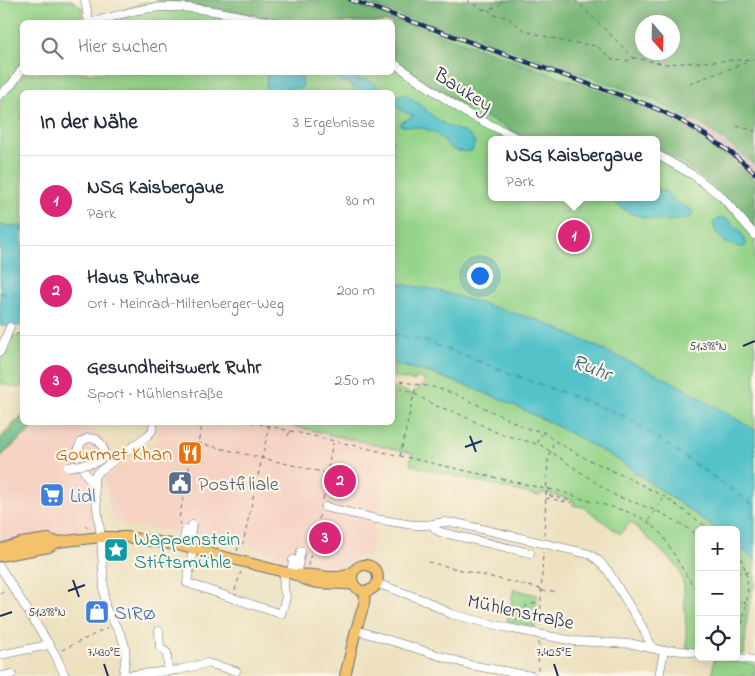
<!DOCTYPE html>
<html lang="de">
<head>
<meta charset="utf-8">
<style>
	:root { --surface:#fff; --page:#f2f2f3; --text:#1f2937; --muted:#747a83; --line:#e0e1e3; --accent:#db2777 }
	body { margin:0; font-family:"Indie Flower",sans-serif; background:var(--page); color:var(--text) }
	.controls { position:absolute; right:15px; bottom:15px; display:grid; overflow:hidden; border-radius:8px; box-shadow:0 2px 12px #0003 }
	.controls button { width:45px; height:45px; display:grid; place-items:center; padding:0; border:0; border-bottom:1px solid var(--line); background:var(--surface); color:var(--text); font:25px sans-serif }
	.compass { position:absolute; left:635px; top:15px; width:45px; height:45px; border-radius:50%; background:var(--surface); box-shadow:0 2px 12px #0003; rotate:160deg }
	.you { position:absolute; left:479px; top:275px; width:18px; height:18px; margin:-12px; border:4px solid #fff; border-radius:50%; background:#1a73e8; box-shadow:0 0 0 8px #1a73e833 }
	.badge { display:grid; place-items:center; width:32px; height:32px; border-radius:50%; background:var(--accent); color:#fff; font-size:16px; font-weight:700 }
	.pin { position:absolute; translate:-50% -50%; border:2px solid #fff; box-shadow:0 1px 5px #0006 }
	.popup { position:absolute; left:488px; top:136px; width:172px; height:65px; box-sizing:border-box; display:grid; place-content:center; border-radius:8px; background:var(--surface); filter:drop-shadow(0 1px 4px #0005); font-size:16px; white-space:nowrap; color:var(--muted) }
	.popup b { font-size:19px; color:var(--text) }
	.popup::after { content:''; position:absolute; left:50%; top:100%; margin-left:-10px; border:10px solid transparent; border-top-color:var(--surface) }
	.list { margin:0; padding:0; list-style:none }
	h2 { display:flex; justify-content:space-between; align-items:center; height:65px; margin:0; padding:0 20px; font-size:21px }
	h2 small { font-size:16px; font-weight:400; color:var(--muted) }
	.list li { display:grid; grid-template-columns:32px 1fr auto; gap:15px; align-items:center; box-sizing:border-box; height:90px; padding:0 20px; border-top:1px solid var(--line) }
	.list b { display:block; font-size:19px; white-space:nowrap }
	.list p { margin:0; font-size:16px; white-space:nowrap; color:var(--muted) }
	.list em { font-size:16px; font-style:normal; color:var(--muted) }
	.icon { flex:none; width:28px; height:28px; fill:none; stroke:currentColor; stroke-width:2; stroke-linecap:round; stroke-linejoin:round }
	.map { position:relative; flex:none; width:755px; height:676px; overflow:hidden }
	.search { position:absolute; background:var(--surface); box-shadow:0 2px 12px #0003; left:20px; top:20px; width:375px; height:55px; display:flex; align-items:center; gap:12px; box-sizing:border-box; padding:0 18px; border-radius:8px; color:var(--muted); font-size:19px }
	.panel { position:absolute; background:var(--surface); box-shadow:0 2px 12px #0003; left:20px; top:90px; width:375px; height:335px; border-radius:8px }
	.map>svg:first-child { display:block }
	.built { fill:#f5d2c2 }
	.industrial { fill:#d1bfbd }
	.green { fill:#96d48a; stroke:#588274; fill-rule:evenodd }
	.forest { fill:#78b676; stroke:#4a726a; fill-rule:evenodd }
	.water { fill:#54c2ca; stroke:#387894 }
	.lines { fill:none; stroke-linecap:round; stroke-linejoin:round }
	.stream { stroke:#54c2ca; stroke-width:2.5 }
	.ferry { stroke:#2c5b7e; stroke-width:1; stroke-dasharray:6 5; stroke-linecap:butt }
	.minor-casing { stroke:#646d80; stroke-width:9 }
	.major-casing { stroke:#646d80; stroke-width:12 }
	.path { stroke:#646d80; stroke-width:1; stroke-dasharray:4 4; stroke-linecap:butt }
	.minor { stroke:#fff; stroke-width:8 }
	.major { stroke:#f4c26a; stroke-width:10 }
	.rail-casing { stroke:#1b2f5e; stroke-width:4.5 }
	.rail { stroke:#fcf5e5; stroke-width:2.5; stroke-dasharray:8; stroke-linecap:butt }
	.minor-bridge-casing { stroke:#646d80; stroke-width:9; stroke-linecap:butt }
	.minor-bridge { stroke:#fff; stroke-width:8 }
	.ticks { fill:none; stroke:#1b2f5e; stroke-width:2 }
	.labels { text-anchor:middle; stroke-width:4.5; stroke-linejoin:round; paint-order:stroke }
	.street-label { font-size:20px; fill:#1b2f5e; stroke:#fcf5e5 }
	.food-label { font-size:20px; fill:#c56008; stroke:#fcf5e5; text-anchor:end }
	.service-label { font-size:20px; fill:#4e5e75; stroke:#fcf5e5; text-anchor:start }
	.shop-label { font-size:20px; fill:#366cbe; stroke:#fcf5e5; text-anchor:start }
	.culture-label { font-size:20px; fill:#0d838f; stroke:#fcf5e5; text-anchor:start }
	.water-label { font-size:21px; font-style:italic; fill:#2c5b7e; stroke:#fcf5e5 }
	.ticks-label { font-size:12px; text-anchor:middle; fill:#1b2f5e; stroke:#fcf5e5; stroke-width:4.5; stroke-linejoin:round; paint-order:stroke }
</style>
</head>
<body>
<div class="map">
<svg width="755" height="676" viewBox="0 0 755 676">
	<rect width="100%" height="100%" fill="#fcf5e5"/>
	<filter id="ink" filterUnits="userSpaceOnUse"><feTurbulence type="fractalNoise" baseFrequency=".02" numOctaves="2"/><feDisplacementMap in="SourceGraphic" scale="10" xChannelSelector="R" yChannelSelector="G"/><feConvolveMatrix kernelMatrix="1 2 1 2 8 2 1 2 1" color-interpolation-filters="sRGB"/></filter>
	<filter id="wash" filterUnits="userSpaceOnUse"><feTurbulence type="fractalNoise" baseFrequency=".0096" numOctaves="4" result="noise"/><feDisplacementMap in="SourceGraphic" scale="20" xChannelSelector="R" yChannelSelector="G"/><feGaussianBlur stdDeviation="1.12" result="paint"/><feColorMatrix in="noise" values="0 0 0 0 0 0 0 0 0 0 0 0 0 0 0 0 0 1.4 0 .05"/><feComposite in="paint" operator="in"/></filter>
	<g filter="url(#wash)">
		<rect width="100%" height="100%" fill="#ede1c0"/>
		<g class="built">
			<polygon points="39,423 86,423 105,439 114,456 89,474 95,532 0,542 0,457"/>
			<polygon points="160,423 278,423 392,448 369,556 356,558 344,568 325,569 287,561 276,557 263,549 229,541 207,541 182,534 112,522 105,478 156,441"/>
		</g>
		<polygon class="industrial" points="360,0 675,110 699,123 732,146 755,165 755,179 719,149 691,131"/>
		<g class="green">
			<polygon points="0,0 72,0 80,7 82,7 82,16 79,22 22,22 22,61 6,85 0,89"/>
			<path d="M 171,0 L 574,0 L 695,105 L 685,132 L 755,183 L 755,457 L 393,289 L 392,92 L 22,92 L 22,232 L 0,227 L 0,99 L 13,88 L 24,73 L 392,72 L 392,22 L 103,22 L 126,9 L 142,3 L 169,1 ZM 492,140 L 656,140 L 656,197 L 492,197 Z"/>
			<path d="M 13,336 L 22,337 L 22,386 L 18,388 L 0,383 C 0,368 0,346 13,336 Z"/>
			<polygon points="393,364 428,372 470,387 503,400 559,427 618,460 718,530 699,530 699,650 687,649 684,587 679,568 631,522 620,534 584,507 573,505 574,500 544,493 538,496 410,465 412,453 279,423 392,422 393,388 406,391 411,395 426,382 419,377 414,381 393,377"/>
			<polygon points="736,545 755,560 755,587 753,587 747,616 744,654 736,654"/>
			<polygon points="514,589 537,595 535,627 507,621"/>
			<polygon points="714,659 755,664 755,676 712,676"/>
		</g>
		<g class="forest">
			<path d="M 156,0 L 341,0 L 642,106 L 691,131 L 719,149 L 755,179 L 755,229 C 731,201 691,163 657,149 L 656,140 L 534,140 L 519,134 L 451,99 L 393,58 L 392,22 L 294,22 L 185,4 L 151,5 Z"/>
			<path d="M 360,0 L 755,0 L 755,165 L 732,146 L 699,123 L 648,97 L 482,39 L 428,25 ZM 642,22 L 672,22 L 672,52 L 642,52 Z"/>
			<polygon points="22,415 22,422 39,423 0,457 0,438"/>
		</g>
		<g class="water">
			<path d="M 267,73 L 301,73 L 303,86 L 298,89 C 286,85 277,97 266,89 Z"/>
			<polygon points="340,73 344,73 356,80 366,79 374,83 383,92 356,92 351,84 340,81 338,77"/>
			<path d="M 405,94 C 421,103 431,117 446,125 C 457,131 470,131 475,143 L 472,151 C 442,155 450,137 428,130 C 419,126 410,128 400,125 L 400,123 L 414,116 L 402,111 L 393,103 L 393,97 Z"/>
			<path d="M 657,190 L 665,191 L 674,201 L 692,210 L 693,213 L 691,217 C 674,224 642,220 627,211 C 621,208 616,202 610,200 C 604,198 597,198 591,197 L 656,197 Z"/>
			<path d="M 724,218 C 733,222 745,235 746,245 L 744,247 C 728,247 716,238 713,223 L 717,219 Z"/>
			<polygon points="0,225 22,227 22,326 0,326"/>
			<polygon points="393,282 439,291 541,321 671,381 755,430 755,560 736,545 736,530 718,530 618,460 559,427 503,400 470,387 428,372 393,364"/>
		</g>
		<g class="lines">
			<polyline class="stream" points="0,450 27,422"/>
			<g class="ferry">
				<polyline points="0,293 22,294"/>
				<polyline points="392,334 422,340 627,417 755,506"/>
			</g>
		</g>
	</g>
	<g filter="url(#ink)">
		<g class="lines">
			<defs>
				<g id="minor">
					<polyline points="85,0 89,22"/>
					<path d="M 92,22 C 117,16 141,7 167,7 C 202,6 239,17 273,22"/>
					<polyline points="392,62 466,113 521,140"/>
					<polyline points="0,95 12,84 22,69"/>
					<polyline points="656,154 693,175 722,197 755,235"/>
					<polyline points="0,352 10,327"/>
					<path d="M 93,463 C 107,459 106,447 96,439 L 88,438 L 81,442 C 73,457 85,474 94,486"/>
					<polyline points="325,507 376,519 413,525 427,525 444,522 456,523 589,554 599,561 608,571 643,628 652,647"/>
					<polyline points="432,524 436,530 440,532 530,553"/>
					<polyline points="182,546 186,530"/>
					<polyline points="188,548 192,525"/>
					<polyline points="193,549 187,583 281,614 286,597 284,589 284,572"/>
					<polyline points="0,567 55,654 65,676"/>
					<polyline points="291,573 293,560"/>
					<polyline points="296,575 301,551"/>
					<polyline points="376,583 426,601 451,614 508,628 574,641 633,644 664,651"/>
					<polyline points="356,630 470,665 532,676"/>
					<polyline points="159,631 160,647 167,653 168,671"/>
					<polyline points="0,655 48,645"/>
					<polyline points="730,657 755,660"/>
					<polyline points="2,676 12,674"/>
					<path d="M 123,676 C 127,651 128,645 114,623 C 111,617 107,612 105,606 L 101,537 L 94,486 L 94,477 L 97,473 L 148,435 L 152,431 L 154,422"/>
					<polyline points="123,676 178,670 207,663 236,671"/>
					<polyline points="659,676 664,651 674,650 699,653"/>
				</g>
				<g id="major">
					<path d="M 0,549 L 21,543 L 48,539 L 57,542 L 101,537 L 126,537 L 177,545 L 296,575 C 316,588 332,581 354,585"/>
					<polyline points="0,556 49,547 57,542"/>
					<circle cx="365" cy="578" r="13"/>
					<path d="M 296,575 C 316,572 335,583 353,572"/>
					<polyline points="345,676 356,630 364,604 365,591"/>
				</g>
			</defs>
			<use href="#minor" class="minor-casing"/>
			<use href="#major" class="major-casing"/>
			<g class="path">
				<polyline points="467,0 485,11 489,10 493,15 507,17 525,31 567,42 597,46 613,60 626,61 635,58 665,64 755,59"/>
				<polyline points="575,0 634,58"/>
				<path d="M 483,9 C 492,9 498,8 504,0"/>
				<polyline points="690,83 751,61"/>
				<polyline points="737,126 755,131"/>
				<polyline points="16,334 22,334"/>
				<polyline points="392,380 433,387 455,394 529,429 544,432 553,440 585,458 626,477 665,497 711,530"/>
				<polyline points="392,387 406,389 436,406 455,412 500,434 541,445 614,495 657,511 678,522 699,536"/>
				<polyline points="251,422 546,489"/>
				<polyline points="288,436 290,431"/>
				<polyline points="198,443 326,473"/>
				<polyline points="538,443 538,439 544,432"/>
				<polyline points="400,456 416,385"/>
				<path d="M 549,489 C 561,491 571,495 583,499 C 612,508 645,511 664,538 C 676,556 685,576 699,593"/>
				<polyline points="546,498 572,503 572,501 550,496 550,491 547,486"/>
				<path d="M 323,500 C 327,481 328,462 333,443"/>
				<polyline points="648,521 664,498"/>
				<polyline points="85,525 89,529"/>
				<polyline points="180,525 179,519 190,463 193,450 198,443 203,422"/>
				<polyline points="544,535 548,459 552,449 553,441"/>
				<polyline points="237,551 239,545 243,543 270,422"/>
				<path d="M 736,551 C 755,576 747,612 736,641"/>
				<polyline points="736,558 742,558"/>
				<polyline points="428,562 541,589"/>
				<polyline points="308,566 320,514"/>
				<polyline points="736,572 748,572"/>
				<polyline points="235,590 241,572"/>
				<polyline points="542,591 557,591 557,590"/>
				<polyline points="0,594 5,591"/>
				<polyline points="736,600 746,603"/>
				<path d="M 516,621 C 520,609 527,603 540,603"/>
				<polyline points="540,625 543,552"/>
				<polyline points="558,629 558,622"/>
				<polyline points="736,633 740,629"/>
				<polyline points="62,650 107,628"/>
				<polyline points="538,670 539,642"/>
			</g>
			<use href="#minor" class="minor"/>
			<use href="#major" class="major"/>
			<defs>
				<path id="rail" d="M 351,0 L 648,105 C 687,122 724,144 755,173"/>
			</defs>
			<use href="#rail" class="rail-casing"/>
			<use href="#rail" class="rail"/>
			<defs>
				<polyline id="minor-bridge" points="68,467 93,463"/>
			</defs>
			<use href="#minor-bridge" class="minor-bridge-casing"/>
			<use href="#minor-bridge" class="minor-bridge"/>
		</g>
	</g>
	<path class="ticks" d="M 743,346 L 755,341M 470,436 L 476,452M 465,447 L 482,441M 73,580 L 79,597M 68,591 L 85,585M 0,616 L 12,612M 104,664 L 108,676M 554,664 L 558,676"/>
	<defs>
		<symbol id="restaurant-square" viewBox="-11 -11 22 22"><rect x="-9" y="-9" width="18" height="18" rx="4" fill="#e8710a" stroke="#fcf5e5"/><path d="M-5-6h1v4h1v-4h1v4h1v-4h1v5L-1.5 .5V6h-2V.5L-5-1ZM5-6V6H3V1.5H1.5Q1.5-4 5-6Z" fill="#fff"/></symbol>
		<symbol id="civic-square" viewBox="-11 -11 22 22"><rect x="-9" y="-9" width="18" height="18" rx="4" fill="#5c6f8a" stroke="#fcf5e5"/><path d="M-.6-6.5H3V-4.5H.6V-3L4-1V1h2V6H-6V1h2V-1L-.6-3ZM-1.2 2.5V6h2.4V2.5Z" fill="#fff"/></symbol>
		<symbol id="supermarket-square" viewBox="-11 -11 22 22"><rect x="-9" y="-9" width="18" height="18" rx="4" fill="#3f7fe0" stroke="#fcf5e5"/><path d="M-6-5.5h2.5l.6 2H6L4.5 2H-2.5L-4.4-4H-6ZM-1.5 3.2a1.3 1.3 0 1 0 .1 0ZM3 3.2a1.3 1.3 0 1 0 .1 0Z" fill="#fff"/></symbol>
		<symbol id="sight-square" viewBox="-11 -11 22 22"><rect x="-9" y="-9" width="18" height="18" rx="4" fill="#0f9aa8" stroke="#fcf5e5"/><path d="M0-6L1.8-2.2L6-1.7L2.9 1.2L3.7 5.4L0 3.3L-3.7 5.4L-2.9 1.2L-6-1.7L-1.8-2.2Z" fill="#fff"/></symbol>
		<symbol id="shop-square" viewBox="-11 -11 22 22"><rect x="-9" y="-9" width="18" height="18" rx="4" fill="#3f7fe0" stroke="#fcf5e5"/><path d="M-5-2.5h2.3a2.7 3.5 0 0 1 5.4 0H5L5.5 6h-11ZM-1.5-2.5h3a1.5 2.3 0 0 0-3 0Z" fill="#fff"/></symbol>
	</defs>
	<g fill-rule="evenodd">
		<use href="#restaurant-square" x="176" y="439" width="28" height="28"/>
		<use href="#civic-square" x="166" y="469" width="28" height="28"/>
		<use href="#supermarket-square" x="38" y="481" width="28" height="28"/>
		<use href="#sight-square" x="102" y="536" width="28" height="28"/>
		<use href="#shop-square" x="83" y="598" width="28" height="28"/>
	</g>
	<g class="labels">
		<g class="street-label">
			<text transform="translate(464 89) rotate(32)" y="7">Baukey</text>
			<text transform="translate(521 611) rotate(12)" y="7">Mühlenstraße</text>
		</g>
		<g class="food-label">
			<text x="172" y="460">Gourmet Khan</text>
		</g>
		<g class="service-label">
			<text x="198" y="490">Postfiliale</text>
		</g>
		<g class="shop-label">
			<text x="70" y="502">Lidl</text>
			<text x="114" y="619">SIRØ</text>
		</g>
		<g class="culture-label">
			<text x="134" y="545">Wappenstein<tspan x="134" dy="23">Stiftsmühle</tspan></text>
		</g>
		<g class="water-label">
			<text transform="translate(592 367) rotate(21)" y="7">Ruhr</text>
		</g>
	</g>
	<g class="ticks-label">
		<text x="708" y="350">51.398°N</text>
		<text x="47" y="616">51.398°N</text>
		<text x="104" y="656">7.430°E</text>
		<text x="554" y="656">7.425°E</text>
	</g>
</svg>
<div class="controls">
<button>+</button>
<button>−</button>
<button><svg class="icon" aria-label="locate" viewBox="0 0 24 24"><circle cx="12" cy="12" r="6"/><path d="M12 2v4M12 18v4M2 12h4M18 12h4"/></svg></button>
</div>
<svg class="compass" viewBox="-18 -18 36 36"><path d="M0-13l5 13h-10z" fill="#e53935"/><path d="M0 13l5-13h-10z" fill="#747a83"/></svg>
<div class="you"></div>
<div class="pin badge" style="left:574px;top:236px">1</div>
<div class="popup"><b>NSG Kaisbergaue</b>Park</div>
<div class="pin badge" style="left:340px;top:481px">2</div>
<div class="pin badge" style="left:325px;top:538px">3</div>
<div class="search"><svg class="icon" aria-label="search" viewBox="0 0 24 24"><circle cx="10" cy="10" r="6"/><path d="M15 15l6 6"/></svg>Hier suchen</div>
<section class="panel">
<h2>In der Nähe<small>3 Ergebnisse</small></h2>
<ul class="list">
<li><span class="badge">1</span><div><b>NSG Kaisbergaue</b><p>Park</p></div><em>80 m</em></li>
<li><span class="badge">2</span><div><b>Haus Ruhraue</b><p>Ort · Meinrad-Miltenberger-Weg</p></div><em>200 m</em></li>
<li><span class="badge">3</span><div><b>Gesundheitswerk Ruhr</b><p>Sport · Mühlenstraße</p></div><em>250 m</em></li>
</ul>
</section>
</div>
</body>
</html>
